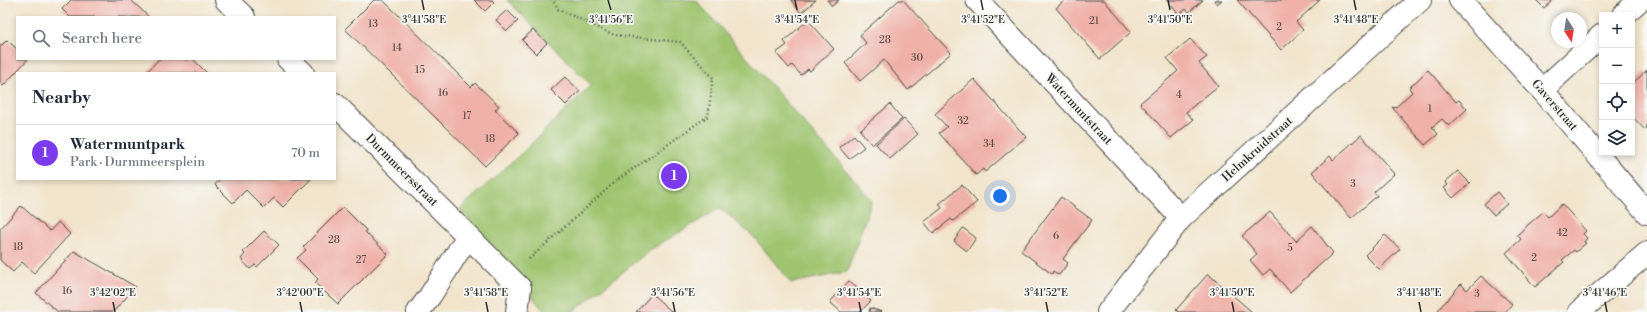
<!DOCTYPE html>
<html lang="en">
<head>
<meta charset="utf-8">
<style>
	:root { --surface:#fff; --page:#f6f6f7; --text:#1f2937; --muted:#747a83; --line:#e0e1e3; --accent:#7c3aed }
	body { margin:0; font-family:"Libre Bodoni",serif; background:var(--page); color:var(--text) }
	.controls { position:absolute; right:12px; top:12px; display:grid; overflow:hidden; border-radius:0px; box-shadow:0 2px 6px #0003 }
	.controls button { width:36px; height:36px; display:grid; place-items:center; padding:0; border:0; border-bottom:1px solid var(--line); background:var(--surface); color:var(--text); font:20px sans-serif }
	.compass { position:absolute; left:1551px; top:12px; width:36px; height:36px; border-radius:50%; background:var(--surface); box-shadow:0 2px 6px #0003; rotate:168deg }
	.you { position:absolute; left:1000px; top:196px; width:14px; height:14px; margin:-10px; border:3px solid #fff; border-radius:50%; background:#1a73e8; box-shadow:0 0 0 6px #1a73e833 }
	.badge { display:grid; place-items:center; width:26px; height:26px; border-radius:50%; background:var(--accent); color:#fff; font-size:13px; font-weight:700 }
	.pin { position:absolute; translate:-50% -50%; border:2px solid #fff; box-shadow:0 1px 4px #0006 }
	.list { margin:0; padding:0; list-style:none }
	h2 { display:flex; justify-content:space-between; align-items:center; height:52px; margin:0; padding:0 16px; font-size:17px }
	h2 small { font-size:13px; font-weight:400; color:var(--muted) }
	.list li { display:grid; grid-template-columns:26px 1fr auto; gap:12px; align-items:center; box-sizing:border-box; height:56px; padding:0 16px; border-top:1px solid var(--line) }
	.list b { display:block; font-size:15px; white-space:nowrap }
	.list p { margin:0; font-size:13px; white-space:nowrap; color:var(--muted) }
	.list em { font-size:13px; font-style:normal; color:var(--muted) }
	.icon { flex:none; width:22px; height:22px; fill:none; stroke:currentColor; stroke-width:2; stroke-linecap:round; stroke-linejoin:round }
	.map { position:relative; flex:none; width:1647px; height:312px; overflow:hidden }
	.search { position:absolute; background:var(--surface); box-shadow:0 2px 6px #0003; left:16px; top:16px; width:320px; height:44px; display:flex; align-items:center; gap:10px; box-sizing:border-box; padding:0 14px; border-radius:0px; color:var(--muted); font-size:15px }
	.panel { position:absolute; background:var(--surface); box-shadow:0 2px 6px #0003; left:16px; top:72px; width:320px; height:108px; border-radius:0px }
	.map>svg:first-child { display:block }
	.green { fill:#9fc46f; stroke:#65784d }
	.building { fill:#efb0a7 }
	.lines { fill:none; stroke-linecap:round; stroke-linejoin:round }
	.street-casing { stroke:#494743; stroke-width:24 }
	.path { stroke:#494743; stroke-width:2.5; stroke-dasharray:1 3; stroke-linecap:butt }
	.street { stroke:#fff; stroke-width:22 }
	.ticks { fill:none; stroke:#2b2b2b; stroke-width:1.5 }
	.labels { text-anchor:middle; stroke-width:3.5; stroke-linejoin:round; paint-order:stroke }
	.number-label { font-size:10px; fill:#5c4c4a }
	.street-label { font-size:12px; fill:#2b2b2b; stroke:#f6f6f2 }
	.ticks-label { font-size:10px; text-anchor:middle; fill:#2b2b2b; stroke:#f6f6f2; stroke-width:3.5; stroke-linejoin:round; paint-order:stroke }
</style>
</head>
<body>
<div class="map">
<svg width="1647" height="312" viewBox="0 0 1647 312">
	<rect width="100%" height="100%" fill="#f6f6f2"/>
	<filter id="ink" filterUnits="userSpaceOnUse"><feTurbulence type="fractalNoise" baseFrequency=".025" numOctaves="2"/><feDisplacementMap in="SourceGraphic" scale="8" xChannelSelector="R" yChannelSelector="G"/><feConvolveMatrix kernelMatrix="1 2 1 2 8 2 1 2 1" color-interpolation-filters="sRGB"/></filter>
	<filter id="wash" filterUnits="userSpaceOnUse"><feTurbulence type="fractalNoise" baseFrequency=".012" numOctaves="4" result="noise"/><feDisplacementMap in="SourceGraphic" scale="16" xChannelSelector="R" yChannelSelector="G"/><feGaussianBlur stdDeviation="0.9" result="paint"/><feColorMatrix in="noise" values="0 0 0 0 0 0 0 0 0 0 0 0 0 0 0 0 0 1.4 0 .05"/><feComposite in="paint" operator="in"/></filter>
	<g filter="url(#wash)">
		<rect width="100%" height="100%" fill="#f1e4cb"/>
		<polygon class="green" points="507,0 696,0 872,200 847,272 791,283 753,236 720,208 650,250 573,312 545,312 460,209 523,152 591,85"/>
		<g id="blocks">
			<g class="building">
				<polygon points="71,0 131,0 149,17 70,17 62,9"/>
				<polygon points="374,0 383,0 471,87 475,83 499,106 495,110 519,133 485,166 345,29"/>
				<polygon points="474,0 492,0 494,2 485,11"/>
				<polygon points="791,0 816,0 801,13"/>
				<polygon points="827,0 839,0 832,6"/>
				<polygon points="899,0 903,0 951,53 908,90 884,60 860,81 845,63 866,43 860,35"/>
				<polygon points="1065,0 1104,0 1131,32 1100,59 1056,8"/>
				<polygon points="1167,0 1203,0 1189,12 1186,9 1179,15"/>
				<polygon points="1214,0 1222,0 1217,4"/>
				<polygon points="1237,0 1320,0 1296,22 1303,30 1281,50"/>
				<polygon points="1536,0 1553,0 1544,8"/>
				<polygon points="507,10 518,21 507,31 496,20"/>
				<polygon points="808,20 834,49 810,71 808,69 801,75 792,65 789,68 776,53 787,45 784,41"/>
				<polygon points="533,30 547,43 536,54 522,40"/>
				<polygon points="1190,39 1207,57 1199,63 1218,86 1186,112 1193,120 1171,138 1140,103 1178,71 1167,58"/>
				<polygon points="7,40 17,49 17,59 28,59 3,86 0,83 0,44 2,45"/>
				<polygon points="159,59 185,59 187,61 189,59 193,59 207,73 146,73"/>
				<polygon points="1428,70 1456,102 1459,100 1467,109 1449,126 1442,119 1432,127 1438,134 1425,145 1392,107 1395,108 1412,92 1409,88"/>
				<polygon points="1647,70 1647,127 1645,130 1632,116 1632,84"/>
				<polygon points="565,77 580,91 566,105 551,90"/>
				<polygon points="974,79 1026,137 985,172 983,169 976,175 939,133 947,127 935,114"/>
				<polygon points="890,104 902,119 872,145 860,130"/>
				<polygon points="904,119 918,134 890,159 876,144"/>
				<polygon points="854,135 864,147 849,159 839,147"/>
				<polygon points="1361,135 1394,174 1374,192 1377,196 1351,218 1312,172 1330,156 1333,160"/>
				<polygon points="1458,171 1470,183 1453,198 1444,188 1448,185 1445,182"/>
				<polygon points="220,179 311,179 283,207 274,198 264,208 246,190 233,203 215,185"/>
				<polygon points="962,185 977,202 953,221 951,219 933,233 924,222 942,208 939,204"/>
				<polygon points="1497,192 1507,204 1494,215 1484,204"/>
				<polygon points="1061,197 1092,220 1063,259 1068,263 1059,275 1053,271 1052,274 1021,251"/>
				<polygon points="1562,204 1586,231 1583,234 1587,238 1584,242 1586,243 1576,252 1574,250 1562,260 1564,262 1535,287 1506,253 1521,239 1517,235 1530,223 1543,212 1548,217"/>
				<polygon points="21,206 50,231 58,222 70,234 34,273 22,262 13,272 0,260 0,229"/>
				<polygon points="343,207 366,230 365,232 388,254 338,304 315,283 318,279 297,258 306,250 303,247"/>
				<polygon points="1270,212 1296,241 1312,226 1333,253 1290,292 1270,269 1263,275 1250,260 1257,254 1242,236"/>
				<polygon points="963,228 976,238 967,251 954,241"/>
				<polygon points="264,231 279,245 257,267 255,265 250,269 241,259 245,254 243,252"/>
				<polygon points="1385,235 1400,249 1379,269 1365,255"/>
				<polygon points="74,251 136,287 113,312 58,312 36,293"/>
				<polygon points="1208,274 1252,312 1179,312 1176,310"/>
				<polygon points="1481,276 1512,304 1505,312 1439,312 1438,310 1461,284 1467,290"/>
				<polygon points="849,281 871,301 860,312 841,312 830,302"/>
				<polygon points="652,294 672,312 636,312"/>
				<polygon points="870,308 882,312 869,312"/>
			</g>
		</g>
	</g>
	<g filter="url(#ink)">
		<use href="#blocks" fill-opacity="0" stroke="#494743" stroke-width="1"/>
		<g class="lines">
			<defs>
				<g id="street">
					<polyline points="226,0 244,17"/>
					<polyline points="977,0 1181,218"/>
					<polyline points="1460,0 1542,90 1647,213"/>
					<polyline points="1623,15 1640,0"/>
					<polyline points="288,59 303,73"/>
					<polyline points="1542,90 1602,35"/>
					<polyline points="335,104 520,288 517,312"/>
					<polyline points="418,312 430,296 468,236"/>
					<polyline points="1108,312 1181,218 1420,0"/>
					<polyline points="1579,312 1647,253"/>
				</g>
			</defs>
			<use href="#street" class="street-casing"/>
			<polyline class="path" points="529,259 616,181 708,116 713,78 680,42 614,35 558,9 553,0"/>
			<use href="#street" class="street"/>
		</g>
	</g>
	<path class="ticks" d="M 422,0 L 424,10M 608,0 L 611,10M 795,0 L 797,10M 981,0 L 983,10M 1168,0 L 1170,10M 1354,0 L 1356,10M 113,302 L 115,312M 300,302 L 302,312M 486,302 L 488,312M 673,302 L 675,312M 859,302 L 861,312M 1046,302 L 1048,312M 1232,302 L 1234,312M 1419,302 L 1421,312M 1605,302 L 1607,312"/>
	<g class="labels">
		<g class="number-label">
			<text x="1094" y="24">21</text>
			<text x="373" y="27">13</text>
			<text x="1279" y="30">2</text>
			<text x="885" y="43">28</text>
			<text x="397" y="51">14</text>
			<text x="917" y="61">30</text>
			<text x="420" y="73">15</text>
			<text x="443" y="96">16</text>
			<text x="1179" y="98">4</text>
			<text x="1430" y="112">1</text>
			<text x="467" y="119">17</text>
			<text x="963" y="124">32</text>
			<text x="490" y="142">18</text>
			<text x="989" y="147">34</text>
			<text x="1353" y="187">3</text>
			<text x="1562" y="236">42</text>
			<text x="1056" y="239">6</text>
			<text x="334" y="243">28</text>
			<text x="18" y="250">18</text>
			<text x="1290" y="251">5</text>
			<text x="1534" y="261">2</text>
			<text x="361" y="263">27</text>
			<text x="67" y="294">16</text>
			<text x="1477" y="297">3</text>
		</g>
		<g class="street-label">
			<text transform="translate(1555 105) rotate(49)" y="4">Gaverstraat</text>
			<text transform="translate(1079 109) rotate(47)" y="4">Watermuntstraat</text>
			<text transform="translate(1257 149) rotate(-42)" y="4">Helmkruidstraat</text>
			<text transform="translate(402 170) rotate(45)" y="4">Durmmeersstraat</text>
		</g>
	</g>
	<g class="ticks-label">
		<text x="424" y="23">3°41'58"E</text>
		<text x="611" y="23">3°41'56"E</text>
		<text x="797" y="23">3°41'54"E</text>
		<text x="983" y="23">3°41'52"E</text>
		<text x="1170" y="23">3°41'50"E</text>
		<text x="1356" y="23">3°41'48"E</text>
		<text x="113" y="296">3°42'02"E</text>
		<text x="300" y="296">3°42'00"E</text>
		<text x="486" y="296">3°41'58"E</text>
		<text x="673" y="296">3°41'56"E</text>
		<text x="859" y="296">3°41'54"E</text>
		<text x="1046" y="296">3°41'52"E</text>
		<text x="1232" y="296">3°41'50"E</text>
		<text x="1419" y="296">3°41'48"E</text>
		<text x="1605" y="296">3°41'46"E</text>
	</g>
</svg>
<div class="controls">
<button>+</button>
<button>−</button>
<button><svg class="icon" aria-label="locate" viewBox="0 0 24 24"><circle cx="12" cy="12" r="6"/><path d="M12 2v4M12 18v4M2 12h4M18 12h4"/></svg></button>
<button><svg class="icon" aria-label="layers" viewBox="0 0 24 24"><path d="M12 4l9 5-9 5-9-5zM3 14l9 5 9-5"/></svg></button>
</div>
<svg class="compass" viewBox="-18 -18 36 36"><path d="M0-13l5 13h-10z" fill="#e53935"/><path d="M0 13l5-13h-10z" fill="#747a83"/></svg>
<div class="you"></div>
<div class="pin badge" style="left:674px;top:176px">1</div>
<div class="search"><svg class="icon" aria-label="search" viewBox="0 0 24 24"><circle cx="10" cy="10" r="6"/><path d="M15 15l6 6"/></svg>Search here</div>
<section class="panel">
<h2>Nearby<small></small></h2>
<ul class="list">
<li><span class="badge">1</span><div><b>Watermuntpark</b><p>Park · Durmmeersplein</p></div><em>70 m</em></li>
</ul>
</section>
</div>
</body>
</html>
